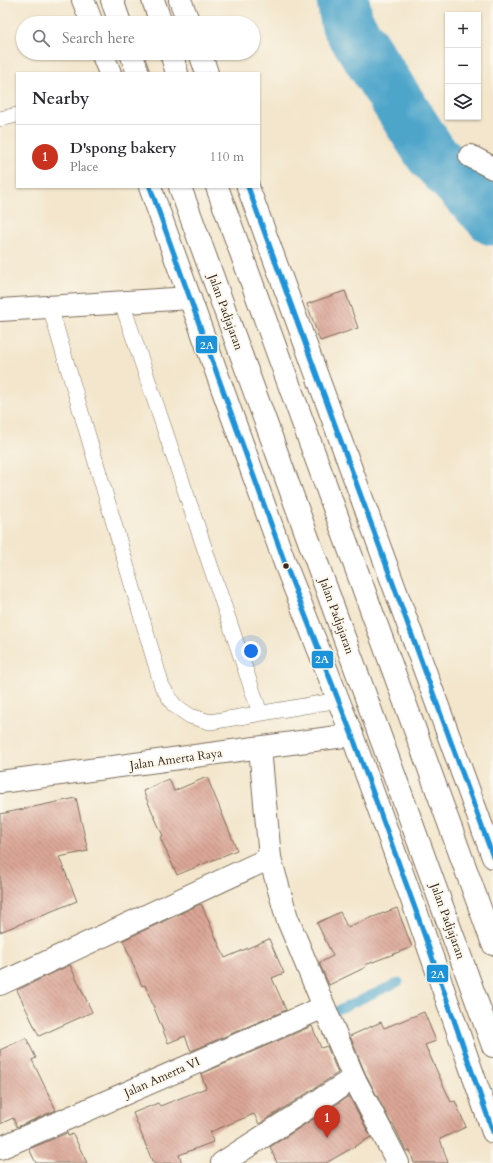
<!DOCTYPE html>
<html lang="en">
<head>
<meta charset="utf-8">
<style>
	:root { --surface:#fff; --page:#f2f2f3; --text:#2b2b33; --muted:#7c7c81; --line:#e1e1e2; --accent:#c8321e }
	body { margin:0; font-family:Cardo,serif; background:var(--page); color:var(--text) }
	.controls { position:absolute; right:12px; top:12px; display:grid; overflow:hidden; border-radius:0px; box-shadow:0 1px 3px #0004 }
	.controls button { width:36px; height:36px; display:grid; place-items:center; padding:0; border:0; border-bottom:1px solid var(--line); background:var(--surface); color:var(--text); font:20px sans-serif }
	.you { position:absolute; left:251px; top:651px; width:14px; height:14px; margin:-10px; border:3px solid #fff; border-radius:50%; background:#1a73e8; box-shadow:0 0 0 6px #1a73e833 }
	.badge { display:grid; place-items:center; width:26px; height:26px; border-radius:50%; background:var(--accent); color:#fff; font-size:13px; font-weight:700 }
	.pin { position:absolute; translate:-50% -33px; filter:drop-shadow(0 1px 2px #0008) }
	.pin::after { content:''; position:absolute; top:21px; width:14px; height:12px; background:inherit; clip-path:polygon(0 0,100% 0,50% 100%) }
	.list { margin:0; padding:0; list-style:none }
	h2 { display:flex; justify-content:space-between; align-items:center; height:52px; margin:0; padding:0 16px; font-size:17px }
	h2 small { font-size:13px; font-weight:400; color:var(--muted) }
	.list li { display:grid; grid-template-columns:26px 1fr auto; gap:12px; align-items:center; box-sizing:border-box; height:64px; padding:0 16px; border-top:1px solid var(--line) }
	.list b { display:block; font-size:15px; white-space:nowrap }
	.list p { margin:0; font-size:13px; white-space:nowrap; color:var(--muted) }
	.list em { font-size:13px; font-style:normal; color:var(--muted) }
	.icon { flex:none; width:22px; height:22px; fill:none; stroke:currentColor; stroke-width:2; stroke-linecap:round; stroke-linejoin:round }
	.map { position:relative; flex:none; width:493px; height:1163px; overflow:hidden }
	.search { position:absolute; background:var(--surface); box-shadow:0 1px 3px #0004; left:16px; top:16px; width:244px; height:44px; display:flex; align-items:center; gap:10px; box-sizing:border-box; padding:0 14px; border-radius:22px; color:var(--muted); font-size:15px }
	.panel { position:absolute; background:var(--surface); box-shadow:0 1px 3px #0004; left:16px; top:72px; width:244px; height:116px; border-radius:0px }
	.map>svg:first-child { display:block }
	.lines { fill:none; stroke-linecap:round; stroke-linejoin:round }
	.stream { stroke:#4da5ca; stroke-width:9 }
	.river { stroke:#4da5ca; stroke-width:53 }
	.building { fill:url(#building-back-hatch) }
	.lane-casing { stroke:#7b6c5b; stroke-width:16 }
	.street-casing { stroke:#7b6c5b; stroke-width:24 }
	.secondary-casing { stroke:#7b6c5b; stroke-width:24 }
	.highway-casing { stroke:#7b6c5b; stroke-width:24 }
	.lane { stroke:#fff; stroke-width:15 }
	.street { stroke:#fff; stroke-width:22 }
	.secondary { stroke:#fff; stroke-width:22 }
	.highway { stroke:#fff; stroke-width:22 }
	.bus-1-casing { stroke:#fbf7ec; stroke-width:8 }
	.bus-1 { stroke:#1a93db; stroke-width:5 }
	.bus-dot { fill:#3b2a1e; stroke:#fbf7ec; stroke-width:1.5 }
	.labels { text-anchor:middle; stroke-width:4; stroke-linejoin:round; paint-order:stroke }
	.street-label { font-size:12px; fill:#3b2a1e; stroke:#fbf7ec }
	.line-badge { stroke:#fbf7ec; stroke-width:1.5 }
	.badge-label { font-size:11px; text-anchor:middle; font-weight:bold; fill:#fff }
</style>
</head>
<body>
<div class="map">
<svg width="493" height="1163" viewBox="0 0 493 1163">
	<defs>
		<pattern id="building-back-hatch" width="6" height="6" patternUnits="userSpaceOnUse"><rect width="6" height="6" fill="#daa696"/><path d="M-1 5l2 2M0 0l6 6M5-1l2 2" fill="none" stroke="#b2877a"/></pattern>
	</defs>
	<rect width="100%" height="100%" fill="#fbf7ec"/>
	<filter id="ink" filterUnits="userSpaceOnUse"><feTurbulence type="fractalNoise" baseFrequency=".025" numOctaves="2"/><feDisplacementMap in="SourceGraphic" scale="8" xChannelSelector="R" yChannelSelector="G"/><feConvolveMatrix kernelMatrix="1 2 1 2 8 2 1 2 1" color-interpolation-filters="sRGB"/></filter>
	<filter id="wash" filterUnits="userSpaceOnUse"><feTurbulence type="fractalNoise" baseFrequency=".012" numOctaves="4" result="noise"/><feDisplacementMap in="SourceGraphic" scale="16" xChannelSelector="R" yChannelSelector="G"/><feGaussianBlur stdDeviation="0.9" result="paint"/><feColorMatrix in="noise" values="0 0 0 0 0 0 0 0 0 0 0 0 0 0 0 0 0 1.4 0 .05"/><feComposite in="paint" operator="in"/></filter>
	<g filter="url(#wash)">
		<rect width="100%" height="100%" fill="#f3e6cc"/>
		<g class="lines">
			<polyline class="stream" points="338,1010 399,982"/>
			<polyline class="river" points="343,0 347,23 431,154 493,219"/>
		</g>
		<g id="blocks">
			<g class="building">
				<polygon points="345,291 358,328 320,341 307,304"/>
				<polygon points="207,777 237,850 177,875 160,837 163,836 143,791 169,779 174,791"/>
				<polygon points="76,798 88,851 59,857 77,901 0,932 0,814"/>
				<polygon points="201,904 225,958 269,939 284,973 272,978 286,1010 191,1051 185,1036 168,1043 145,985 142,986 123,940"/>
				<polygon points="397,908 412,947 365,965 366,967 329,985 319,963 333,956 317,923 340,912 347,927"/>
				<polygon points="70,965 92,1012 39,1036 17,990"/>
				<polygon points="424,1012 436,1041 425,1045 451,1102 455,1101 466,1127 440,1139 448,1163 414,1163 410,1150 406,1151 393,1124 392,1125 365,1073 350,1036 381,1022 384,1028"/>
				<polygon points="312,1026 321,1048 327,1046 338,1073 259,1124 254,1114 210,1132 213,1142 179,1155 182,1163 153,1163 133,1113 158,1103 160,1106 206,1088 201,1074"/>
				<polygon points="26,1038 36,1058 32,1060 56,1110 17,1127 13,1118 0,1124 0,1050"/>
				<polygon points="349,1096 371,1137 326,1163 277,1163 270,1147"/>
				<polygon points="67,1133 68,1136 73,1134 87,1163 36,1163 29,1149"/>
			</g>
		</g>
	</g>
	<g filter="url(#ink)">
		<use href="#blocks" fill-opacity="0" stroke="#7b6c5b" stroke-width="1"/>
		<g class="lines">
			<defs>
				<g id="lane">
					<polyline points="0,119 17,115"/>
					<polyline points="122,303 260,713"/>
					<polyline points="50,307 162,686 174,705 190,716 210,722 339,700"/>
				</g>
				<g id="street">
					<polyline points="470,156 493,168"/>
					<polyline points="0,310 190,298"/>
					<polyline points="260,748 270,858 287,918 354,1078 398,1163"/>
					<polyline points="0,782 352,735"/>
					<polyline points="0,984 270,858"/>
					<polyline points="0,1148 324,1007"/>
					<polyline points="222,1163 354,1078"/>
				</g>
				<g id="secondary">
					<polyline points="83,0 92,23"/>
					<polyline points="180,0 189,23"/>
					<polyline points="102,53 110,73"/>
					<polyline points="200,53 207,73"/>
					<polyline points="150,187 286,566 352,735 416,911 493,1132"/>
					<polyline points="248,187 493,857"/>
				</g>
				<g id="highway">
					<polyline points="112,0 120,23"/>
					<polyline points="153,0 161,23"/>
					<polyline points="131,53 138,73"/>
					<polyline points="171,53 177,73"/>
					<polyline points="180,187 493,1046"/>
					<polyline points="217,187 493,944"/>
				</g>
			</defs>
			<use href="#lane" class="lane-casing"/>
			<use href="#street" class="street-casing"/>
			<use href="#secondary" class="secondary-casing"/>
			<use href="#highway" class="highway-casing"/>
			<use href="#lane" class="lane"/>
			<use href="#street" class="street"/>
			<use href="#secondary" class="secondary"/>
			<use href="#highway" class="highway"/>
			<defs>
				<g id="bus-1">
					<polyline points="150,187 286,566 352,735 416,911 493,1132"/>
					<polyline points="248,187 493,857"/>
				</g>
			</defs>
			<use href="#bus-1" class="bus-1-casing"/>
			<use href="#bus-1" class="bus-1"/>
		</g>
	</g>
	<circle class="bus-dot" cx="286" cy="566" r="3.5"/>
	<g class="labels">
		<g class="street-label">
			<text transform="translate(226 312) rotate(70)" y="4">Jalan Padjajaran</text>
			<text transform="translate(337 616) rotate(70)" y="4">Jalan Padjajaran</text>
			<text transform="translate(176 759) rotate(-8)" y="4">Jalan Amerta Raya</text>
			<text transform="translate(448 921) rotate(70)" y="4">Jalan Padjajaran</text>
			<text transform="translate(162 1077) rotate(-24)" y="4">Jalan Amerta VI</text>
		</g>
	</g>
	<g class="line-badge">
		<rect x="195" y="335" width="23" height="19" rx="4" fill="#1a93db"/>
		<rect x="311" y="650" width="23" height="19" rx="4" fill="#1a93db"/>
		<rect x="426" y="964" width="23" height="19" rx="4" fill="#1a93db"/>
	</g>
	<g class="badge-label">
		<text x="207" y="349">2A</text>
		<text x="322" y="663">2A</text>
		<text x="438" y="978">2A</text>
	</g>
</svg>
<div class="controls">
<button>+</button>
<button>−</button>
<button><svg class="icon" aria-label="layers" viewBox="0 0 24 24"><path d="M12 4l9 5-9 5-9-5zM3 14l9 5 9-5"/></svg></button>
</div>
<div class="you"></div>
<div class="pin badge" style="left:327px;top:1138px">1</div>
<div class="search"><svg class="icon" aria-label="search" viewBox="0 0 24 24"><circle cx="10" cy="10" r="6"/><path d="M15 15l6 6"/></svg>Search here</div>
<section class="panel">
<h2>Nearby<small></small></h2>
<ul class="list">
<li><span class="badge">1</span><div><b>D'spong bakery</b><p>Place</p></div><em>110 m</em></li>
</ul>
</section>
</div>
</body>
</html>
